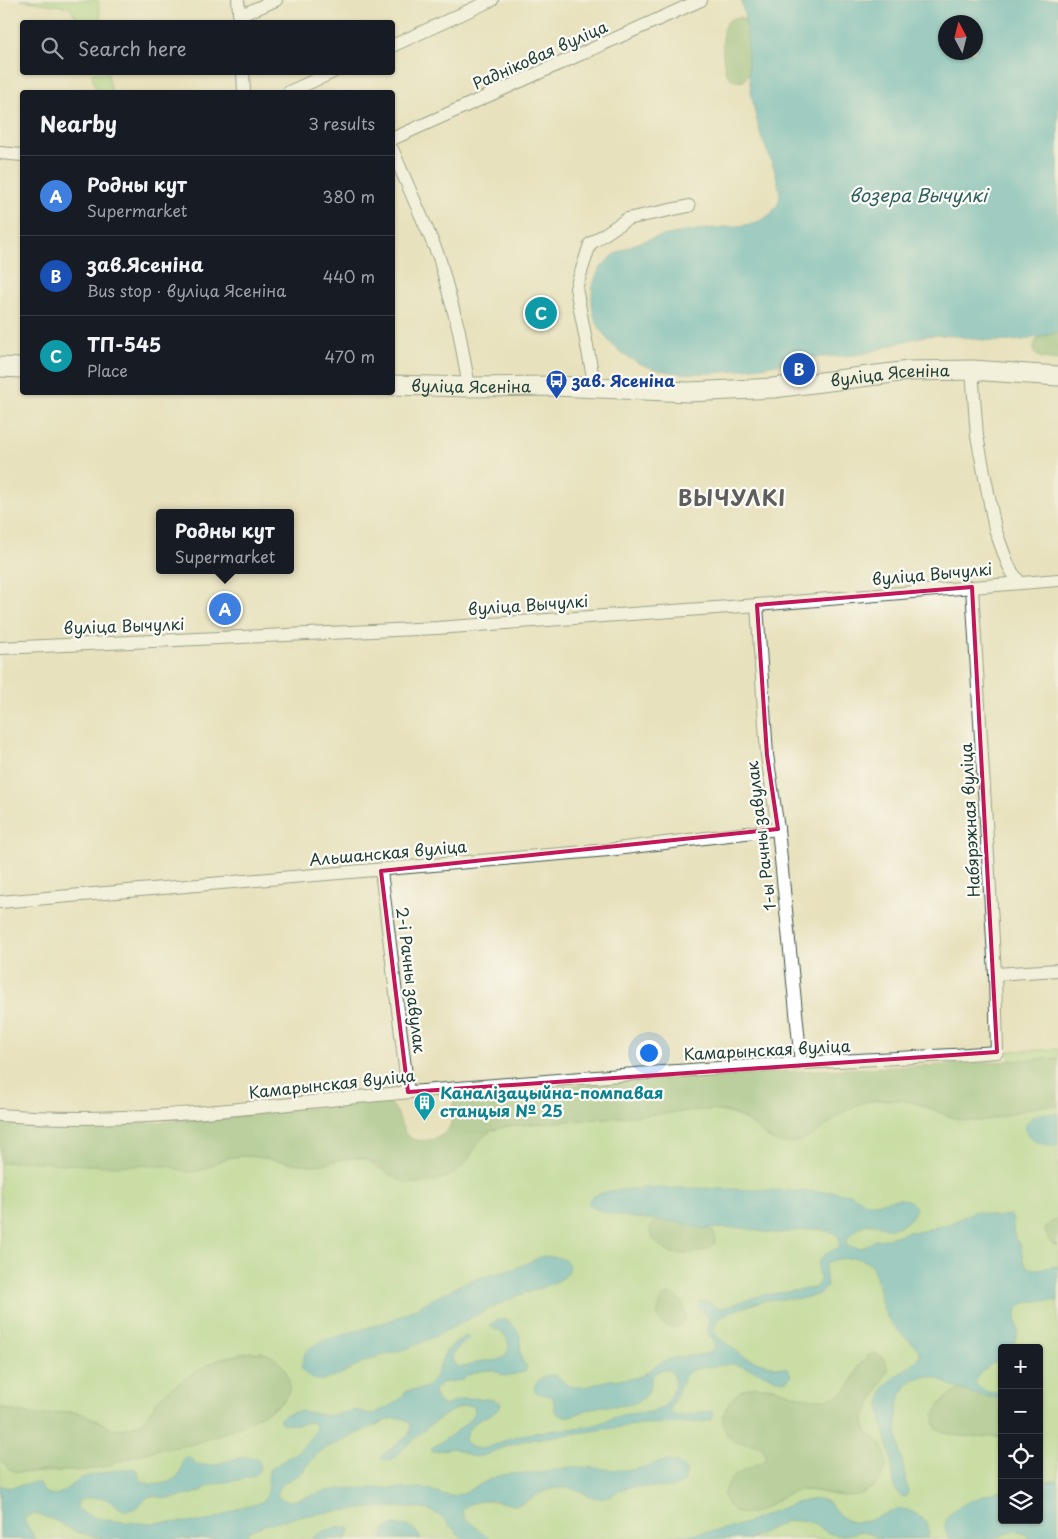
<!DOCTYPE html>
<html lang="en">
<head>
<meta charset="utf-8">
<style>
	:root { --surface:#171b24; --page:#20242c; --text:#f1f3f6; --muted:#9ea1a6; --line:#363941; --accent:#1a73e8 }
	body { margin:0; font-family:"Playpen Sans",sans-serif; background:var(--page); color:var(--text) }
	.controls { position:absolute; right:15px; bottom:15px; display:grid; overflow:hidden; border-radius:5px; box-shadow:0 1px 4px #0004 }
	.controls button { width:45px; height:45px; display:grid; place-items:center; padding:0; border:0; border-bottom:1px solid var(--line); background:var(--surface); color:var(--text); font:25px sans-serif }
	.compass { position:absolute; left:938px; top:15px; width:45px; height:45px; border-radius:50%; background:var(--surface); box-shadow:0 1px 4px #0004; rotate:353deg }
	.you { position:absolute; left:648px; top:1052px; width:18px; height:18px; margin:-12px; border:4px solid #fff; border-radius:50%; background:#1a73e8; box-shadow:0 0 0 8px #1a73e833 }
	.badge { display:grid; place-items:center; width:32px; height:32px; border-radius:50%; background:var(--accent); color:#fff; font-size:16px; font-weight:700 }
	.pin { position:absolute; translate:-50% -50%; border:2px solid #fff; box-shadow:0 1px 5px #0006 }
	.popup { position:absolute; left:156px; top:509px; width:138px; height:65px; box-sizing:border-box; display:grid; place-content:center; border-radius:5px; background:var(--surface); filter:drop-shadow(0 1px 4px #0005); font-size:16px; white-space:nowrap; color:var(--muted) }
	.popup b { font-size:19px; color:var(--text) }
	.popup::after { content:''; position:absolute; left:50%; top:100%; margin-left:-10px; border:10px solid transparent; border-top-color:var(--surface) }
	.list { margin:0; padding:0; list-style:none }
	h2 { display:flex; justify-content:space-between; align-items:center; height:65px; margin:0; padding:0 20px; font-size:21px }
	h2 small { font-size:16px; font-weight:400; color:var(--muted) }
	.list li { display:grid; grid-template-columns:32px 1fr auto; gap:15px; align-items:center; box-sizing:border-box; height:80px; padding:0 20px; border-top:1px solid var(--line) }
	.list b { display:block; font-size:19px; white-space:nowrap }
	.list p { margin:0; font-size:16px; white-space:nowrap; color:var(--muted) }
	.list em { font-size:16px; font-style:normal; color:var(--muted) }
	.icon { flex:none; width:28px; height:28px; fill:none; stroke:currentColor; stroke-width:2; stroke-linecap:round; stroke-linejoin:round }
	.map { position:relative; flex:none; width:1058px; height:1539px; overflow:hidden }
	.search { position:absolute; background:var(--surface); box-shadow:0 1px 4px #0004; left:20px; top:20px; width:375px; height:55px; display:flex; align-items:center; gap:12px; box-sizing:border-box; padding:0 18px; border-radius:5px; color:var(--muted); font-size:19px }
	.panel { position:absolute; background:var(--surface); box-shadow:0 1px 4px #0004; left:20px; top:90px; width:375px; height:305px; border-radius:5px }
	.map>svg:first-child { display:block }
	.green { fill:#a4d888; stroke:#628a5e; fill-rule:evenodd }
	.forest { fill:#83b874; stroke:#517a54 }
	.water { fill:#46b0c4; stroke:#32767c; fill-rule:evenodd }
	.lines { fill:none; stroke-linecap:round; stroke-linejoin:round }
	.street-casing { stroke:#3d5649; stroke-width:14 }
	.secondary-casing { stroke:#3d5649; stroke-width:21 }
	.street { stroke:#fff; stroke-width:12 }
	.secondary { stroke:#fff; stroke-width:19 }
	.marked { fill:none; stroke:#c2185b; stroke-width:4; stroke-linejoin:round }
	.labels { text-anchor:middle; stroke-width:4.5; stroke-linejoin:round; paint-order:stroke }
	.street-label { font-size:16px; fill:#1f3d34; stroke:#fdfcf7 }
	.transit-label { font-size:16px; font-weight:bold; fill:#164399; stroke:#fdfcf7; text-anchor:start }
	.culture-label { font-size:16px; font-weight:bold; fill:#0d838f; stroke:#fdfcf7; text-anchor:start }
	.water-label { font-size:18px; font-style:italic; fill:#2b605f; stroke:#fdfcf7 }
	.district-label { font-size:21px; font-weight:bold; letter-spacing:1px; fill:#5f5f5f; stroke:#fdfcf7 }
</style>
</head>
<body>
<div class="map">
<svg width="1058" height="1539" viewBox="0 0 1058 1539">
	<rect width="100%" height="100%" fill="#fdfcf7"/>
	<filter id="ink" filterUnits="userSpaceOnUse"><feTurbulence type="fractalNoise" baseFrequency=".02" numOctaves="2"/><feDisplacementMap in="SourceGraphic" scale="10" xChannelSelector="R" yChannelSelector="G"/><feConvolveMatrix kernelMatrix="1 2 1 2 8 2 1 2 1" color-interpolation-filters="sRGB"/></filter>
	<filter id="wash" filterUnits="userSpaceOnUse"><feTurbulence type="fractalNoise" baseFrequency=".0096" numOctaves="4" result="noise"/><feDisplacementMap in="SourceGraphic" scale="20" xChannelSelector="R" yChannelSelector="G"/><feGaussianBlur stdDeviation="1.12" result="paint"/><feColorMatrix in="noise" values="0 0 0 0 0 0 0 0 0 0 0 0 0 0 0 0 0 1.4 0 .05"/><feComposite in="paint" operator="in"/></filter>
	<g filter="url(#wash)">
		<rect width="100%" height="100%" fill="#e8e1bd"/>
		<g class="green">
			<polygon points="20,0 98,0 101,22 80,22 69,7"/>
			<polygon points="92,73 108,73 111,92 96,92"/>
			<polygon points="1058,1049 1058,1058 1010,1061 1009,1051"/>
			<path d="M 886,1100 C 898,1100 909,1100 920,1105 C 936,1110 951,1119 968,1121 C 1000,1124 1026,1102 1058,1106 L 1058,1218 L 1053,1221 L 1045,1231 C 1047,1238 1050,1244 1058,1246 L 1058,1539 L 0,1539 L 0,1460 L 9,1469 L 28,1473 L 84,1470 L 102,1467 L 159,1449 L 191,1445 L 224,1433 L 273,1409 L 283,1401 L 288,1394 L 289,1385 L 263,1352 L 241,1354 L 220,1358 L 156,1402 C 151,1414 145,1421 133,1426 C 106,1436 96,1414 72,1412 C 64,1411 57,1414 49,1414 C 32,1416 16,1412 0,1407 L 0,1163 L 32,1161 L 65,1164 L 167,1166 C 177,1168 202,1169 212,1165 C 219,1162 224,1158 233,1157 C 259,1154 285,1164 312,1165 C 327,1165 341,1157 357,1158 C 373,1159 373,1167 383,1170 C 390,1172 443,1178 447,1177 C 467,1170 470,1147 485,1135 C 492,1129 501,1128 509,1126 L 704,1110 C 734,1111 748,1119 769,1139 L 843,1113 L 855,1105 L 869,1101 ZM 1002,1348 L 1039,1348 L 1039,1520 L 1002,1520 L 1002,1437 L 959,1436 L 946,1433 L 934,1416 L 943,1401 L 950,1395 L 1002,1398 ZM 872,1353 C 882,1355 886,1360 888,1369 L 864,1418 C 864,1429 867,1433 876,1439 L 841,1496 C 824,1494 803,1485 786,1494 C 773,1501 766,1508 752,1513 L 744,1470 L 764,1461 L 766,1455 C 761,1442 747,1443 735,1442 L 729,1403 C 734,1397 740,1391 747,1389 C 778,1377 809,1413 840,1395 C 852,1388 853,1374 861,1363 C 864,1360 869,1356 872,1353 Z"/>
		</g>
		<g class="forest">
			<path d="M 740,17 L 745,20 L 747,32 L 749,71 L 744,81 C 719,86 723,48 723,32 C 724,22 730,18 740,17 Z"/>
			<path d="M 1058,332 L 1058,360 L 1041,358 L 1035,354 C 1033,347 1034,343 1038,338 Z"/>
			<path d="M 1058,1058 L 1058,1106 C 1026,1102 1000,1123 969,1121 C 951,1120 935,1109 919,1104 C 903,1099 885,1098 870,1101 C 839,1106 821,1140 790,1143 C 768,1146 759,1126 741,1117 C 730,1111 717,1110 704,1110 L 509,1126 C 501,1128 492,1129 485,1135 C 477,1142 474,1152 468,1160 C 457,1175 440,1181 422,1183 C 390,1187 383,1161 361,1158 C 344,1156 329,1165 313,1165 C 285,1165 257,1152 230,1157 C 216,1160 206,1172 192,1172 C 183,1172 175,1167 166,1166 C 149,1164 131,1166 113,1166 C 97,1165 80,1165 64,1164 C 43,1163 21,1159 0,1163 L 0,1121 C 125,1133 251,1113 376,1101 C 381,1101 387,1101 391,1104 C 406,1117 395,1145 430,1140 C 437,1138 445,1135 449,1128 C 454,1118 451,1107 455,1097 L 467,1093 L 727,1074 L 944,1065 Z"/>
			<path d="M 1058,1218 L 1058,1246 C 1050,1244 1047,1238 1045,1231 L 1048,1225 Z"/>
			<path d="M 662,1220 C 672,1222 705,1226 712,1231 C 714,1233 715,1236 715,1238 C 716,1252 697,1252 688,1253 C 683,1254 677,1254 672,1253 C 658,1248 636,1225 662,1220 Z"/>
			<path d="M 668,1294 L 678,1297 C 702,1330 661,1334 658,1317 C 657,1314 659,1309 659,1306 C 660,1299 662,1296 668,1294 Z"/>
			<path d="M 251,1352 C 263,1352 273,1354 281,1364 C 288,1373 293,1386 287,1396 C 277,1412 212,1439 192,1444 C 181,1448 169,1447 158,1449 C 134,1455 111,1467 85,1470 C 72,1472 60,1470 47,1471 C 36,1471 27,1473 16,1472 L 9,1469 L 0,1460 L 0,1407 C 13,1411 27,1415 41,1415 C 55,1414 69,1410 83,1414 C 106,1422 113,1437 139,1424 C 150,1418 152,1405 160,1397 C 167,1391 175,1386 182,1381 C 205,1365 222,1356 251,1352 Z"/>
			<path d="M 872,1353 C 882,1355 886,1360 888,1369 L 864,1418 C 864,1423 864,1428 867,1432 C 869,1435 873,1436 876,1439 C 885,1446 888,1460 885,1470 C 883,1476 878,1482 874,1486 C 849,1507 828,1488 801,1490 C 778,1492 751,1530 729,1506 C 725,1501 722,1496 725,1489 C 730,1473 751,1468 764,1461 L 766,1455 C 759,1436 734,1450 726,1433 C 722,1424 722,1416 726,1408 C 751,1359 800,1412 837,1396 C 856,1388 855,1362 872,1353 Z"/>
			<path d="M 960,1389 L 974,1394 L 1002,1398 L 1002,1437 L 959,1436 L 937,1430 C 927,1411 945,1398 960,1389 Z"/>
		</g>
		<g class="water">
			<path d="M 741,0 L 1058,0 L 1058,332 C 1037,338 1015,343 992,341 C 970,339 949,333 926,336 C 905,340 884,349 862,354 C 845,357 827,356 810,358 C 743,369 636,400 597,323 C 589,306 590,280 603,265 C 628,236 688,231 724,227 C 738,226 758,225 769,215 C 772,213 776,207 778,204 C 785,187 767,153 761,136 C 754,112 749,86 748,61 C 747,52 748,42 747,33 C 746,22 743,11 741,0 ZM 976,22 L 976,52 L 946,52 L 946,22 Z"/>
			<path d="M 1046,1113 L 1058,1114 L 1058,1145 C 1023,1148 1012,1117 1046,1113 Z"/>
			<path d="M 642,1188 L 695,1188 L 836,1192 C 841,1193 847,1193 852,1195 C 859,1197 863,1203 870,1203 C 886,1204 904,1191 916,1207 C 914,1220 899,1230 886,1228 C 881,1227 876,1223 870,1224 C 863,1224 858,1229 853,1233 C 849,1237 847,1238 846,1243 L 847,1246 L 859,1248 L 864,1247 L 875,1240 L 886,1239 L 907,1232 L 923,1231 L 951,1223 L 971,1213 L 977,1211 L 995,1217 L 1009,1215 L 1012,1217 L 1014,1234 L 1016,1240 L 1020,1244 L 1024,1263 L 1030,1268 L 1037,1269 L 1058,1266 L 1058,1301 C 1046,1301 1014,1297 1016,1317 C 1018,1331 1020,1333 1012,1347 L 1002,1348 L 1002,1358 C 992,1364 980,1370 975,1381 C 979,1392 991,1393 1002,1393 L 1002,1398 C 988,1397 973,1395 960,1389 C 950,1386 942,1379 932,1377 C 923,1376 913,1378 907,1385 C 886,1412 903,1460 908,1491 L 906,1496 L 903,1497 C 900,1495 898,1495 897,1492 C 892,1483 893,1471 892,1462 C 889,1440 874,1413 883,1391 C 889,1376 920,1363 920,1355 C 921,1347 896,1332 890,1322 C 885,1314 882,1306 880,1297 C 876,1280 877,1259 853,1258 C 844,1258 836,1259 827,1262 L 825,1268 L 827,1287 C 815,1303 785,1297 767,1300 C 757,1302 748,1306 738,1309 C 727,1313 715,1319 713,1331 L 718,1337 L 744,1357 L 775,1367 L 788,1368 L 791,1376 L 787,1380 L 782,1381 L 745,1367 L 732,1364 L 699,1368 L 690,1371 L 685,1376 L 671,1408 L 670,1412 C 681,1423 700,1408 714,1412 L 713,1418 L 708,1421 L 694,1423 L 642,1424 L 522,1441 L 482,1456 L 474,1457 L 453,1448 L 431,1452 L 432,1448 C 444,1439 473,1424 475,1408 C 464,1394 414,1438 404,1448 C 400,1452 397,1457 392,1459 C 388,1461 385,1460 381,1459 L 381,1456 L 409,1435 L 411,1425 C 408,1420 404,1418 398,1418 C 387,1418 356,1434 345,1440 C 337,1444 328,1446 321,1451 C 312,1457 308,1467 300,1474 C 292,1480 274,1484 278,1497 C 292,1507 312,1493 327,1491 C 358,1485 392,1490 424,1488 C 435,1490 446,1498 457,1495 C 471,1492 484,1480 499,1476 C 512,1472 524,1474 537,1473 C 552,1472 564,1466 579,1467 C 596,1467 612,1471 629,1470 C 643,1470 657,1460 670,1461 C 677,1462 681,1465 686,1470 C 690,1498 642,1483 626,1488 C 616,1491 609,1500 598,1498 C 585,1497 577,1486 561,1488 C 556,1488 548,1489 543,1492 C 533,1496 526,1504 515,1505 C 509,1505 503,1502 496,1501 C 487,1500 466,1501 462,1511 L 465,1518 L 490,1539 L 463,1539 C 453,1529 444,1517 431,1511 C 402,1500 275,1515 248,1532 L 246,1539 L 105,1539 L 76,1532 L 54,1520 L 40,1515 L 32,1514 L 26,1516 L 24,1520 C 27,1527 33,1531 34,1539 L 0,1539 L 0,1485 C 13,1492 25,1481 38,1483 L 44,1492 C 63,1501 69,1483 82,1478 C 98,1473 116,1470 133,1468 L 137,1470 C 138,1474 139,1478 142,1481 C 151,1487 169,1484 177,1477 C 181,1473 182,1464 184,1458 L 188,1456 C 194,1461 195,1465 203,1465 C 208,1466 214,1465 218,1464 C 227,1461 263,1448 260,1468 C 258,1482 223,1480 212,1485 C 207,1486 204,1490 199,1492 C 191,1495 181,1496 173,1498 C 165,1499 158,1496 150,1496 C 143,1500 138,1508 131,1510 C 121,1512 117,1505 110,1501 C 101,1496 88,1497 79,1501 L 77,1505 L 78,1509 C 96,1526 159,1523 183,1522 C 191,1522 198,1523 206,1521 C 219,1519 230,1511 242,1507 C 249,1505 258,1505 264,1500 C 271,1492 267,1479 269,1470 L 300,1450 L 314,1433 L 316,1428 L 312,1422 C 301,1423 290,1427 280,1422 L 280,1419 L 286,1414 L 302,1411 L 328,1416 L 356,1410 L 371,1414 L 376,1413 L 398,1401 L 407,1391 C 412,1389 417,1391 422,1389 C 439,1384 438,1361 447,1350 C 452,1344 460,1339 466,1335 L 469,1336 L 469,1338 C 462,1345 445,1354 456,1366 C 467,1369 472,1363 482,1361 C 487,1360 493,1362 498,1360 C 509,1357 512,1343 504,1335 C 500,1331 495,1329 491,1327 L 491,1325 L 497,1320 L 505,1319 C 533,1337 511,1350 527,1367 L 525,1372 L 505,1376 L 493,1370 L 481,1371 L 468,1375 L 463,1380 L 442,1383 L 434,1391 L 437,1400 L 444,1406 C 450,1405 453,1401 459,1400 C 469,1397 494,1398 501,1403 L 499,1409 C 485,1419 467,1421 465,1440 L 471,1447 C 489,1453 501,1439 518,1436 C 541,1430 566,1430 590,1426 C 601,1424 611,1418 622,1415 C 635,1412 647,1414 660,1409 C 667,1405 671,1398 673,1391 C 679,1373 668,1363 653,1375 C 649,1384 651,1393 642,1399 C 629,1409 611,1404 597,1407 C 585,1409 571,1420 559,1415 C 553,1411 555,1404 553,1398 C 547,1393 540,1396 534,1390 C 535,1380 547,1372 557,1376 C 567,1382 564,1388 580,1387 C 590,1387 600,1382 610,1380 C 620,1379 631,1380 640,1376 C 650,1372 657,1363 667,1360 C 680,1355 695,1357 708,1353 L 713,1350 L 715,1343 L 708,1333 L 709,1318 L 698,1309 L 699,1302 L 708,1301 L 718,1308 L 723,1308 L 762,1295 L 815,1288 L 820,1281 C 820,1276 818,1273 818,1268 C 817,1254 831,1253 840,1246 C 840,1240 839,1236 833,1233 C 816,1225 793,1233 776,1233 C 764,1233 753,1229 741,1228 C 729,1227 716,1229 703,1228 C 694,1227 686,1224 677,1222 C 658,1219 598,1218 588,1203 C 591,1189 629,1190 642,1188 Z"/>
			<path d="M 543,1256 C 552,1257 567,1256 569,1267 C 572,1281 533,1290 523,1294 C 487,1308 454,1328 419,1344 C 403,1351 385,1354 368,1360 C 353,1366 339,1378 322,1380 C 312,1381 306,1376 301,1367 L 305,1353 L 311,1347 L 322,1341 L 386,1322 L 404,1314 L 462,1284 L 475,1279 L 511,1270 Z"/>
			<path d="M 1058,1480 L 1058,1539 L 1029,1539 C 1022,1522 1002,1538 990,1539 C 976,1539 962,1539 949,1539 C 930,1510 982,1496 1002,1490 L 1002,1520 L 1039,1520 L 1039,1483 Z"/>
			<path d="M 820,1499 C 835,1503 836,1517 849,1521 C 879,1529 897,1491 924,1521 C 929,1526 930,1531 928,1538 L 881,1539 L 868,1533 L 859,1532 L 846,1535 L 835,1535 L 828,1533 L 813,1523 L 801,1520 L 787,1521 L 749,1539 L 652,1539 C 680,1534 709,1534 736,1526 C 765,1518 789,1500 820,1499 Z"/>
			<path d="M 392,1525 C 406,1525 415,1525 421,1539 L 382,1539 L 385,1529 Z"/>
			<polygon points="340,1526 349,1528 350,1531 346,1539 312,1539 319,1533"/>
		</g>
	</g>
	<g filter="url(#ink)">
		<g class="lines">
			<defs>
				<g id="street">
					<polyline points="238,0 240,22"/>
					<polyline points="239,16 276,0"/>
					<polyline points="392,46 492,0"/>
					<polyline points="243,72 244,92"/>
					<polyline points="289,92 333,72"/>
					<polyline points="392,139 701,0"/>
					<polyline points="392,149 439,257 459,331 469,387"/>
					<polyline points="0,153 22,155"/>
					<polyline points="972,370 977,436 995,529 1007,562 1012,572 1020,583"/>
					<polyline points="595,388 576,288 590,244 627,219 689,206"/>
					<polyline points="757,605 767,755 778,829 801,1063"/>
					<polyline points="0,648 437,628 757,605 1058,580"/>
					<polyline points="381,871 408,1092"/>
					<polyline points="0,902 608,850 778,829"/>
					<polyline points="995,974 1058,970"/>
					<path d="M 0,1115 C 138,1126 273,1104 411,1092 C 541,1081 671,1070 801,1063 C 867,1059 932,1057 997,1052 L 995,974 L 972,587"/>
				</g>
				<g id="secondary">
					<polyline points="0,367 22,368"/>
					<path id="s1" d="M 392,385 L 469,387 L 555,386 L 688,392 L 773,388 L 909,371 L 972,370 L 1058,376"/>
				</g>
			</defs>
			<use href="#street" class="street-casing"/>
			<use href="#secondary" class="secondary-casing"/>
			<use href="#street" class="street"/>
			<use href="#secondary" class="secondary"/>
		</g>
	</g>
	<path d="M0 0H1058V1539H0ZM 972,587 L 997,1052 L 408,1092 L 381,871 L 778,829 L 767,755 L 757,605 Z" fill="#e8e1bd" fill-opacity=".55" fill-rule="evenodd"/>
	<path class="marked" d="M 972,587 L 997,1052 L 408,1092 L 381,871 L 778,829 L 767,755 L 757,605 Z"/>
	<defs>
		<symbol id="bus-pin" viewBox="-11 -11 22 30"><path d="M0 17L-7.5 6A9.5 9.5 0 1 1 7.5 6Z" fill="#1a4fb4" stroke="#fdfcf7"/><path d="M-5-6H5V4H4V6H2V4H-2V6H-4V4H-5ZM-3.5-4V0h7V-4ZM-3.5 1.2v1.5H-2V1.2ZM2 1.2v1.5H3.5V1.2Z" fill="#fff"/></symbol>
		<symbol id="building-pin" viewBox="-11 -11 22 30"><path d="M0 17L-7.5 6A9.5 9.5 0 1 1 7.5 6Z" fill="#0f9aa8" stroke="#fdfcf7"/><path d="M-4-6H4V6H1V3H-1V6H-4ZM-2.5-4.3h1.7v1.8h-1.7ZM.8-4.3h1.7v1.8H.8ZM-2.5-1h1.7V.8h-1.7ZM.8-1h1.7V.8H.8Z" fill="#fff"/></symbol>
	</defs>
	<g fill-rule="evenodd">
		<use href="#bus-pin" x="544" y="368" width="25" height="34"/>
		<use href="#building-pin" x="412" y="1090" width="25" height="34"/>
	</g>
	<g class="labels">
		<g class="street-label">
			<text transform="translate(540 55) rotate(-24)" y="6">Радніковая вуліца</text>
			<text dy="6" stroke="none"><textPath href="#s1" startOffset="499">вуліца Ясеніна</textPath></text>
			<text dy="6" stroke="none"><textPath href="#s1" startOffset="79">вуліца Ясеніна</textPath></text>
			<text transform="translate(932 574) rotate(-5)" y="6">вуліца Вычулкі</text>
			<text transform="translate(528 605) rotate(-4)" y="6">вуліца Вычулкі</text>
			<text transform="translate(124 626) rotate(-2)" y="6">вуліца Вычулкі</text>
			<text transform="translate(970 820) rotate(-93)" y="6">Набярэжная вуліца</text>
			<text transform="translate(761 836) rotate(-97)" y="6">1-ы Рачны завулак</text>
			<text transform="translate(388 853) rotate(-5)" y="6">Альшанская вуліца</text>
			<text transform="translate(411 980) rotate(83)" y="6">2-і Рачны завулак</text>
			<text transform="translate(767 1050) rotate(-3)" y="6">Камарынская вуліца</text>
			<text transform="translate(332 1084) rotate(-6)" y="6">Камарынская вуліца</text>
		</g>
		<g class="transit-label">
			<text x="572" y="387">зав. Ясеніна</text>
		</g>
		<g class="culture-label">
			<text x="440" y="1099">Каналізацыйна-помпавая<tspan x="440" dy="18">станцыя № 25</tspan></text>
		</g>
		<g class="water-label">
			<text x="918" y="202">возера Вычулкі</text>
		</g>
		<g class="district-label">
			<text x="732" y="506">ВЫЧУЛКІ</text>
		</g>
	</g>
</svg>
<div class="controls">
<button>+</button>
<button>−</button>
<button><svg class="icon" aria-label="locate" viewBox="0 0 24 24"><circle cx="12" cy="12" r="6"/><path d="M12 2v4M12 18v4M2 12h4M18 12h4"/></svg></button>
<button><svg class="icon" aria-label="layers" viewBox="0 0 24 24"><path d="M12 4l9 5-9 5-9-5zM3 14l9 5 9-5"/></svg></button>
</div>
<svg class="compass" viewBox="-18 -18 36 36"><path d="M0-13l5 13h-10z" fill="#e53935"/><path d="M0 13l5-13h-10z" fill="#9ea1a6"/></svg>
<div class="you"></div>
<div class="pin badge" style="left:225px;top:609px;background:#3f7fe0">A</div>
<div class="popup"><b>Родны кут</b>Supermarket</div>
<div class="pin badge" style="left:799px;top:369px;background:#1a4fb4">B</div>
<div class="pin badge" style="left:541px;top:313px;background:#0f9aa8">C</div>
<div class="search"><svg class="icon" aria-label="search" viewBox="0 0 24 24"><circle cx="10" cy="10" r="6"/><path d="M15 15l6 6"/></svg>Search here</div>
<section class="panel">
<h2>Nearby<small>3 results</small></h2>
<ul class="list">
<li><span class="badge" style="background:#3f7fe0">A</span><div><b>Родны кут</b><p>Supermarket</p></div><em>380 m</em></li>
<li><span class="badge" style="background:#1a4fb4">B</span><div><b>зав.Ясеніна</b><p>Bus stop · вуліца Ясеніна</p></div><em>440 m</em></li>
<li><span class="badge" style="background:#0f9aa8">C</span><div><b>ТП-545</b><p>Place</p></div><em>470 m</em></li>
</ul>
</section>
</div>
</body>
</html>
